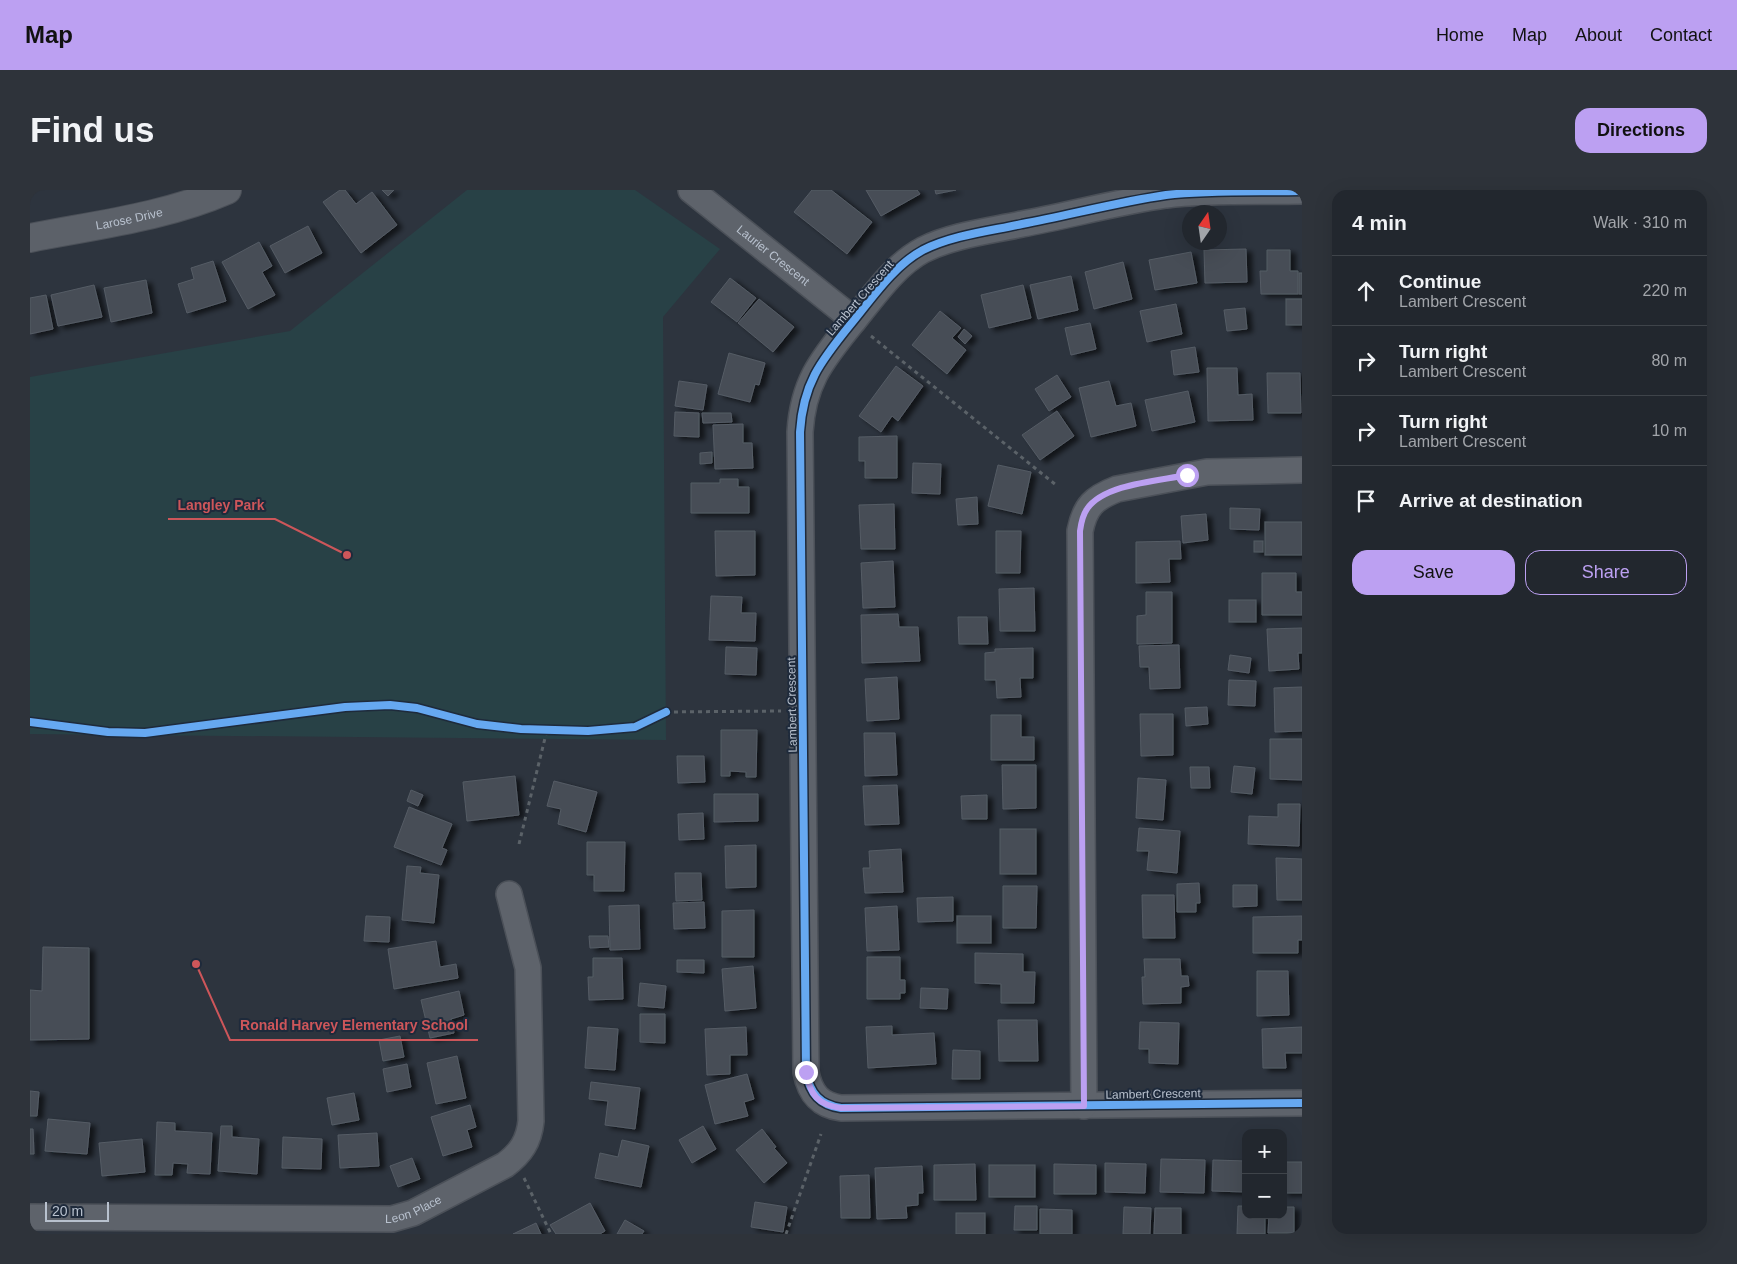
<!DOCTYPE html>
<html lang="en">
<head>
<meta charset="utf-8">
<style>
	:root { --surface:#22272e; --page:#2e333a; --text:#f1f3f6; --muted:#a2a5aa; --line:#3f444a; --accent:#bca0f2 }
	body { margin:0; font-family:Arial,sans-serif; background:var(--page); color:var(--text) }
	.controls { position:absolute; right:15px; bottom:15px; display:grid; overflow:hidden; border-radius:10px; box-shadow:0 5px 20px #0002 }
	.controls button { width:45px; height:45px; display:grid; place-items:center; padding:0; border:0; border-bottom:1px solid var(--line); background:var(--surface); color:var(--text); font:25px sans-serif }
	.compass { position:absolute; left:1152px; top:15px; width:45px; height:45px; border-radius:50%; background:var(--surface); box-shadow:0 5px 20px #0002; rotate:13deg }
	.scale { position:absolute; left:15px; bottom:12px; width:64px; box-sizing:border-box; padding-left:5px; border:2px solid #b8c1ce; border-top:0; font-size:14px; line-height:18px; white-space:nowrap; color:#b8c1ce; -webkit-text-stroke:4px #1e2a3b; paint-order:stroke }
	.stop { position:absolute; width:15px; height:15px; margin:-11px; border:4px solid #bca0f2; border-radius:50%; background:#fff }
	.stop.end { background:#bca0f2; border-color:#fff; box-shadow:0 1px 5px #0008 }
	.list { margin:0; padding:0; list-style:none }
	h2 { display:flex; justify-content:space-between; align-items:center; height:65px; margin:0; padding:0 20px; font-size:21px }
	h2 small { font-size:16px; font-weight:400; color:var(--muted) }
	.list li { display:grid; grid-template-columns:32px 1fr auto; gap:15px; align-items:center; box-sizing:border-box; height:70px; padding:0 20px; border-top:1px solid var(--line) }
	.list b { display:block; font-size:19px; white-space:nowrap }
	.list p { margin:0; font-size:16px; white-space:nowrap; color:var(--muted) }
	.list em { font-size:16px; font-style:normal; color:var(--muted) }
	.actions { display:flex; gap:10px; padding:15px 20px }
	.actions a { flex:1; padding:11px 0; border:1px solid var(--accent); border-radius:15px; text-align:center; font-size:18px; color:var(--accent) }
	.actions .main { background:var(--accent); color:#111 }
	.icon { flex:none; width:28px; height:28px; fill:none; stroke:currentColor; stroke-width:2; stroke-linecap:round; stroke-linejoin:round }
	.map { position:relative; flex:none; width:1272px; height:1044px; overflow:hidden; border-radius:15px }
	header { display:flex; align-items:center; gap:30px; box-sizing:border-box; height:70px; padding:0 25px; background:var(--accent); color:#111 }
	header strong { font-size:24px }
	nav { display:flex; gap:28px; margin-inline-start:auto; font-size:18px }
	.intro { display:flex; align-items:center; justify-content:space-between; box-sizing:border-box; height:120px; padding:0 30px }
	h1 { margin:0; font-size:35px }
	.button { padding:12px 22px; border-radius:15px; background:var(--accent); color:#111; font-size:18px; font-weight:700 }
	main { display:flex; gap:30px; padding:0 30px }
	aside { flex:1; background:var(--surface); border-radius:15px; box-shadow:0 5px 20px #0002 }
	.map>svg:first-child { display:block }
	.green { fill:#284146 }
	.building { fill:#474d56; stroke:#555c65; filter:url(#shadow) }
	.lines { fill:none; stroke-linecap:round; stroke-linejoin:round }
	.street-casing { stroke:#4b5058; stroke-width:28 }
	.secondary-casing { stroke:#4b5058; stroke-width:30 }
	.path { stroke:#5b6268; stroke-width:3; stroke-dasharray:4 4; stroke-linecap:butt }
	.street { stroke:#5e636b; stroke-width:25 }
	.secondary { stroke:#5c6169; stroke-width:28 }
	.cycleway-casing { stroke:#1e2a3b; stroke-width:11 }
	.cycleway { stroke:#66a8f1; stroke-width:8 }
	.route { stroke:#bca0f2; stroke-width:6 }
	.labels { text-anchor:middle; stroke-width:4; stroke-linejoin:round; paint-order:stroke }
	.street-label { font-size:12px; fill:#b8c1ce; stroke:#1e2a3b }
	.leader { fill:none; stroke:#cd565a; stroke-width:2 }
	.callout-dot { fill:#cd565a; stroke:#1e2a3b; stroke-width:2 }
	.callout-label { font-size:14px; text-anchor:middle; font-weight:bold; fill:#cd565a; stroke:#1e2a3b; stroke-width:4; stroke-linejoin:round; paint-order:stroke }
</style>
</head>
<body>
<header>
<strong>Map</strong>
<nav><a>Home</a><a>Map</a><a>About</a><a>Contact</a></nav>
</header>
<div class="intro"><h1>Find us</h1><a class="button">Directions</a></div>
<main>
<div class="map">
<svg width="1272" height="1044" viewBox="0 0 1272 1044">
	<defs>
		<filter id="shadow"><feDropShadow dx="5.5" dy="3" stdDeviation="2.5" flood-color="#0009"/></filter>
	</defs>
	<rect width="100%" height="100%" fill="#2d343e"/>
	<polygon class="green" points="437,0 605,0 690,59 633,127 636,550 0,544 0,187 260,141"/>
	<g class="building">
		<polygon points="310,0 315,0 326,14 342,2 367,35 331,63 293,12"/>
		<polygon points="352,0 364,0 358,6"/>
		<polygon points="782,0 801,0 842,32 817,64 764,22"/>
		<polygon points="836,0 887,0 890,4 851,26"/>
		<polygon points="905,0 926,0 906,4"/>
		<polygon points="278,36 292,63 255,83 240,56"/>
		<polygon points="229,52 242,76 232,82 245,105 218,119 192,72"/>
		<polygon points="1216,59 1217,92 1175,93 1174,60"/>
		<polygon points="1237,60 1260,60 1260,81 1268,81 1268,104 1231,104 1230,81 1237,81"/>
		<polygon points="1161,62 1167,93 1125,100 1119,70"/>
		<polygon points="183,71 196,111 157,123 148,94 164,89 161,78"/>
		<polygon points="1093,72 1102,109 1064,119 1055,82"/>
		<rect x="1269" y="83" width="3" height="21"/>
		<polygon points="1041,86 1048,120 1008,129 1000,95"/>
		<polygon points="700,88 726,108 707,132 681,112"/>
		<polygon points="116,90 122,123 81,132 74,98"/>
		<polygon points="64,95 72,127 28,136 21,105"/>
		<polygon points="993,95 1001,128 959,138 951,105"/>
		<polygon points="16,105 23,139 0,144 0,108"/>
		<polygon points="729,109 764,137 743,162 708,133"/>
		<rect x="1256" y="109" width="16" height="26"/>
		<polygon points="1146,114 1152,144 1117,152 1110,121"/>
		<polygon points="1215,118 1217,139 1197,141 1194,120"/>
		<polygon points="910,121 931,138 922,148 936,160 917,184 882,155"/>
		<polygon points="1060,133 1066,159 1041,165 1035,138"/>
		<polygon points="934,139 942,146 935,154 928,147"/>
		<polygon points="1165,157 1169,182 1144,185 1141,161"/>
		<polygon points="699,163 735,173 729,195 725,194 720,212 688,204"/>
		<polygon points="866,176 893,196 868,231 862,226 851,242 829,226"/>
		<polygon points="1177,178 1207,178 1208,205 1222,204 1223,230 1178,231"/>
		<polygon points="1237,183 1270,183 1271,223 1238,223"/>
		<polygon points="1027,185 1041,207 1019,221 1005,199"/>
		<polygon points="649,191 677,195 673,220 645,216"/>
		<polygon points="1079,191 1086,216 1101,213 1106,236 1061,247 1049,198"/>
		<polygon points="1158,201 1165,232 1122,241 1115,210"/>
		<polygon points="1027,221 1044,246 1010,270 992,245"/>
		<polygon points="645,222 669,223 669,247 644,246"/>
		<polygon points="672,223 701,223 702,232 673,233"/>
		<polygon points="713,234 713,253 722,253 723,278 685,279 683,235"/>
		<polygon points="867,246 867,288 835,288 835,271 829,271 829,247"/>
		<polygon points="682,262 682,273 670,274 670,263"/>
		<polygon points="883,273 911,274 910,304 882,303"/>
		<polygon points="968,275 1001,282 992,324 958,316"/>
		<polygon points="690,289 708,289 708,297 719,297 719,323 661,323 661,293 690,293"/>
		<polygon points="947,307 948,334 928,335 926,309"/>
		<polygon points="864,314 865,359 831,359 829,315"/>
		<polygon points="1200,318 1230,319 1229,340 1200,339"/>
		<polygon points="1176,324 1178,350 1153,353 1151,326"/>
		<rect x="1235" y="332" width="37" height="33"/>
		<polygon points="685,341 725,341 725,385 686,386"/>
		<polygon points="966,341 991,341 990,383 966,383"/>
		<polygon points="1150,351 1151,369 1139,369 1140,392 1106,393 1106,352"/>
		<rect x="1224" y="351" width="9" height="11"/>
		<polygon points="863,371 865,417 833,418 831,373"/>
		<polygon points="1232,383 1266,383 1266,402 1272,402 1272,425 1232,425"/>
		<polygon points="1004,398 1005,441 970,441 969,399"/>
		<polygon points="1116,402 1142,402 1142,453 1107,454 1107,426 1116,425"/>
		<polygon points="681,406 712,407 711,423 726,423 725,451 679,450"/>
		<rect x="1199" y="410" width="27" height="22"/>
		<polygon points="868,424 869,437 888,437 890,471 832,473 831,425"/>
		<polygon points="928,427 957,427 958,454 929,454"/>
		<polygon points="1272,438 1272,463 1268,463 1269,479 1239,481 1237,439"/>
		<polygon points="1149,455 1150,498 1120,499 1119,477 1110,477 1109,456"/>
		<polygon points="696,457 727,458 726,485 695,484"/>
		<polygon points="1003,458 1003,488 990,488 991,507 967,508 966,490 955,490 955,463 965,462 965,459"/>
		<polygon points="1200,465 1221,468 1219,483 1198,480"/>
		<polygon points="867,487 869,529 837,531 835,489"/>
		<polygon points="1199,490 1226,491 1225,516 1198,515"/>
		<polygon points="1272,497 1272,541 1245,542 1244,498"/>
		<polygon points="1177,517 1178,534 1156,536 1155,518"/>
		<polygon points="1110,524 1143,524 1143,565 1111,566"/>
		<polygon points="961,525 991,525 991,547 1004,547 1004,570 961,570"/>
		<polygon points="691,540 727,540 726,587 716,587 716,582 700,581 700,586 691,586"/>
		<polygon points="834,543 865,543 867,585 835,586"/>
		<polygon points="1240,549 1272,549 1272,590 1240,589"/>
		<polygon points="647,566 674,566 675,592 648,593"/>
		<polygon points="972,575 1006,575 1006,618 973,619"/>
		<polygon points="1204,576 1225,578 1222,604 1201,602"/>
		<polygon points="1160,577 1179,577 1180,598 1161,598"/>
		<polygon points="485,586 489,625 437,631 433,592"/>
		<polygon points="1108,588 1136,590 1133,630 1106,628"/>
		<polygon points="524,591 567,602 556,642 528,634 531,619 517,616"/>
		<polygon points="867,595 869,634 835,635 833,596"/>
		<polygon points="381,600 393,605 388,616 377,611"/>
		<polygon points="684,604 728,604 728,631 684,632"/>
		<polygon points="957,605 957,629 932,629 931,606"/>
		<polygon points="1248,614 1270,614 1269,656 1218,654 1219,626 1248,627"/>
		<polygon points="379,617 422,634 412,658 417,660 411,675 364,657"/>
		<polygon points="673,623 674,649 649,650 648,624"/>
		<polygon points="1109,638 1150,641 1147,683 1117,680 1119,661 1107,661"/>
		<rect x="970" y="639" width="36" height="45"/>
		<polygon points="557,652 595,652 594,701 564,701 564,685 557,685"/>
		<polygon points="726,655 726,697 696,698 695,656"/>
		<polygon points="871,659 873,702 835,703 833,678 840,678 839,661"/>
		<polygon points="1246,668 1272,669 1272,710 1247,710"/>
		<polygon points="377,676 391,677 390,683 409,685 404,733 372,730"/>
		<polygon points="645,683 671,683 672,710 646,711"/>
		<polygon points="1169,693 1170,713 1166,713 1166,722 1147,722 1147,694"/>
		<polygon points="1203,695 1227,695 1227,716 1203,717"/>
		<polygon points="973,696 1007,696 1006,738 973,738"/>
		<polygon points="1112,705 1144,705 1145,748 1113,748"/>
		<polygon points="923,707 923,731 888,732 887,708"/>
		<polygon points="674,712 675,738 644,739 643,713"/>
		<polygon points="609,715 610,759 580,760 579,716"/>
		<polygon points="867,716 869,760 837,761 835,718"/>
		<polygon points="724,720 724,767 692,767 692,721"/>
		<polygon points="336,726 360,727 359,752 334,751"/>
		<rect x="927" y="726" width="34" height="27"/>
		<polygon points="1272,726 1272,750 1268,750 1268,763 1223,763 1223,727"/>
		<polygon points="559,746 578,746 579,757 560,758"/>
		<polygon points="406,751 410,777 426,774 428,788 364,799 358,759"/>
		<polygon points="13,757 59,758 59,849 0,850 0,800 12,801"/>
		<polygon points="945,763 993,764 993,782 1005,782 1004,813 971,813 971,794 945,793"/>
		<polygon points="837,767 870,767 870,790 875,790 875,803 870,803 870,809 837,809"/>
		<polygon points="563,768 592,768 593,809 559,810 558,787 563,787"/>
		<polygon points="1114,769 1150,769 1151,786 1158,786 1159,796 1151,797 1151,813 1113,814 1112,787 1115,787"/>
		<polygon points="647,770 674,770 674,783 647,782"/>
		<polygon points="723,776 726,818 695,821 692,779"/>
		<polygon points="1227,781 1258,781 1259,825 1227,826"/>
		<polygon points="610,793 636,796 634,818 608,816"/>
		<polygon points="891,798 918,799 917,819 890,818"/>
		<polygon points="429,801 434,825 421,829 424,843 400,848 391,810"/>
		<polygon points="610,824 635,824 635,853 610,852"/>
		<polygon points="968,830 1007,830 1008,871 969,871"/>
		<polygon points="1110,832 1149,833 1148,874 1119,873 1119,859 1109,859"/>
		<polygon points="862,836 862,845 904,843 906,874 838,878 836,837"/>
		<polygon points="558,837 588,839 585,880 555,878"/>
		<polygon points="716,837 717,865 700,865 700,884 677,885 675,839"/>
		<polygon points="1272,837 1272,863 1255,863 1256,878 1233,878 1232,839"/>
		<polygon points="370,846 374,867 353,871 349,850"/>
		<polygon points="923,860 950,861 950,889 922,889"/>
		<polygon points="427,866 436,908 406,914 397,873"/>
		<polygon points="377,874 381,897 357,902 353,879"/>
		<polygon points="717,884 724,909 714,912 718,926 685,934 675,895"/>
		<polygon points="561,892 610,898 605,939 575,935 578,911 559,909"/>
		<polygon points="0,901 9,902 7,926 0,926"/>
		<polygon points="324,903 329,930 302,935 297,908"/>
		<polygon points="440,915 446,937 437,940 442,957 413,966 401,927"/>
		<polygon points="18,929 60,933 57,964 15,961"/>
		<polygon points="127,932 145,933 145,941 182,943 180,984 157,983 158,974 143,973 142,985 125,985"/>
		<polygon points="191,936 202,936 202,947 229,949 227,984 188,981"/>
		<polygon points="673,936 686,959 662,973 649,950"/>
		<polygon points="0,939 3,939 4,964 0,964"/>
		<polygon points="732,939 746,957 744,958 757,973 734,993 706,960"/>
		<polygon points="347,943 349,976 310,978 308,945"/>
		<polygon points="253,947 292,949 291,979 252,978"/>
		<polygon points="112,949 115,982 72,986 69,953"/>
		<polygon points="592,950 619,956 611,997 565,988 570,963 588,967"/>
		<polygon points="382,968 390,989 368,997 360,976"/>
		<polygon points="1131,969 1175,970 1174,1003 1130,1002"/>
		<polygon points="1183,970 1216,971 1216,1002 1182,1001"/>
		<rect x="1253" y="972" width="19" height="31"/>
		<polygon points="1075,973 1116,974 1115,1003 1075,1002"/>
		<polygon points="945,974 946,1010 904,1010 904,975"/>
		<polygon points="1024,974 1066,975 1066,1004 1024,1004"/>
		<rect x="959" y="975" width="46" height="32"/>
		<polygon points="892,976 893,1003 888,1003 888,1015 876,1016 877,1028 847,1029 845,978"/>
		<polygon points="839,985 840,1028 811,1028 810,986"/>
		<polygon points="725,1012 757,1017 753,1042 721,1037"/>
		<polygon points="560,1013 575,1041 570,1044 526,1044 520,1035"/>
		<polygon points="985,1016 1007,1016 1007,1040 984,1040"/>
		<polygon points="1208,1016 1216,1016 1216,1025 1235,1025 1235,1044 1207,1044"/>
		<polygon points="1094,1017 1121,1018 1120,1044 1093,1044"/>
		<polygon points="1253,1017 1264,1017 1264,1043 1238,1043 1239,1025 1253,1025"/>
		<polygon points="1125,1018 1151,1018 1151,1044 1124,1044"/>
		<polygon points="1010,1019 1042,1020 1042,1044 1010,1044"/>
		<rect x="926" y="1023" width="29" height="21"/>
		<polygon points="595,1030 614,1041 612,1044 587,1044"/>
		<polygon points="506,1033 511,1044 483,1044"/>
	</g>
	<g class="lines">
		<defs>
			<g id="street">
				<path id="s1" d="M 661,0 L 824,130"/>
				<path d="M 1272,1 C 1227,2 1181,0 1136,5 C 1088,12 1040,25 992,34 C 960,41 923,45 893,60 C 863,76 841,110 820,135 C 790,172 773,194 770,242 L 776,882 C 780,904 790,915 811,918 L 1272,913"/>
				<path d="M 1054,916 L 1050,341 C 1055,316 1064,308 1087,299 L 1177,282 L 1272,280"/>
				<path id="s2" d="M 0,1027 L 362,1029 L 383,1023 L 475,975 C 491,963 499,951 501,931 L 498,778 L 479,704"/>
			</g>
			<g id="secondary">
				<path id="s3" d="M 0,48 C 66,35 135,27 197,0"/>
			</g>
		</defs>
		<use href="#street" class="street-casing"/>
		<use href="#secondary" class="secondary-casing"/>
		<g class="path">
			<polyline points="841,146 1026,295"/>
			<polyline points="636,522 751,521"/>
			<polyline points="489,654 517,540"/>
			<polyline points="494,988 521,1044"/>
			<polyline points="756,1044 791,944"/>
		</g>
		<use href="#street" class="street"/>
		<use href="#secondary" class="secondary"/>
		<defs>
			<g id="cycleway">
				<path d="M 1272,1 C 1227,2 1181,0 1136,5 C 1088,12 1040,25 992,34 C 960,41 923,45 893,60 C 863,76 841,110 820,135 C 790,172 773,194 770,242 L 776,882 C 780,904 790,915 811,918 L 1272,913"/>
				<polyline points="0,532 78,542 115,543 315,517 360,515 387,518 447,534 491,539 558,541 605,537 636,522"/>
			</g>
		</defs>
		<use href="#cycleway" class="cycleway-casing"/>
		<use href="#cycleway" class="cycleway"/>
	</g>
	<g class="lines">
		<path class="route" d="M 776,882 C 780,905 788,915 811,918 L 1054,916 L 1050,341 C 1051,334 1052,326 1057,319 C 1074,294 1128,291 1157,285"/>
	</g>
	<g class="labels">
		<g class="street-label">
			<text dy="4" stroke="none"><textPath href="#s3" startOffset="101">Larose Drive</textPath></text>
			<text dy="4" stroke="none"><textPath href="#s1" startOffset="105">Laurier Crescent</textPath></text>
			<text transform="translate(830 108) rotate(-49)" y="4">Lambert Crescent</text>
			<text transform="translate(762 515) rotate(-91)" y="4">Lambert Crescent</text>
			<text transform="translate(1123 904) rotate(-1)" y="4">Lambert Crescent</text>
			<text dy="4" stroke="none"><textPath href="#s2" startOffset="385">Leon Place</textPath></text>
		</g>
	</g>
	<path class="leader" d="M317 365L245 329H138M166 774L200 850H448"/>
	<g class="callout-dot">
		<circle cx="317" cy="365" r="5"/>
		<circle cx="166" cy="774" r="5"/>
	</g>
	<g class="callout-label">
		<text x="191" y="320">Langley Park</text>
		<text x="324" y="840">Ronald Harvey Elementary School</text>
	</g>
</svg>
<div class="controls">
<button>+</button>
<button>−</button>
</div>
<svg class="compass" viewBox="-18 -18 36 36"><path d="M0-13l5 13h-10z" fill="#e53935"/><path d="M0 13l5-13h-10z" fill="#a2a5aa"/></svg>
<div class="scale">20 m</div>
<div class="stop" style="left:1157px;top:285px"></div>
<div class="stop end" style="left:776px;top:882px"></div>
</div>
<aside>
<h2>4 min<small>Walk · 310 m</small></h2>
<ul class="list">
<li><svg class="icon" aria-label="ahead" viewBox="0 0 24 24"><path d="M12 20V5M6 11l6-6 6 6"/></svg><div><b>Continue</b><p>Lambert Crescent</p></div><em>220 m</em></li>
<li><svg class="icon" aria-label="right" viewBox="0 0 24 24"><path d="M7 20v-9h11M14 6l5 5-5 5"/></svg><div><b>Turn right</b><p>Lambert Crescent</p></div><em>80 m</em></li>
<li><svg class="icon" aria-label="right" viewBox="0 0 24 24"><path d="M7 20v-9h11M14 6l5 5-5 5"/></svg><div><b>Turn right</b><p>Lambert Crescent</p></div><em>10 m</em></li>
<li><svg class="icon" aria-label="arrive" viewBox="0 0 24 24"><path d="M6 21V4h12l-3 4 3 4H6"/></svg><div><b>Arrive at destination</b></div></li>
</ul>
<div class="actions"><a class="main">Save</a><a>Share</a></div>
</aside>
</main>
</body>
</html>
